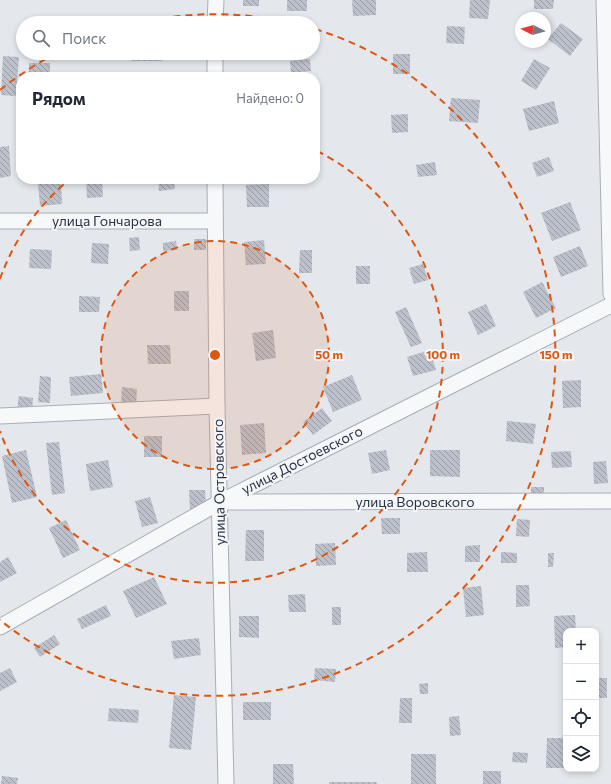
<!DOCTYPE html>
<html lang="ru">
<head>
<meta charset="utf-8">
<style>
	:root { --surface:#fff; --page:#f6f6f7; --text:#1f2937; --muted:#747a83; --line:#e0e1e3 }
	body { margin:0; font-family:Commissioner,sans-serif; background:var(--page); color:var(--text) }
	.controls { position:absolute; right:12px; bottom:12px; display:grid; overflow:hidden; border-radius:8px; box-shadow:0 2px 6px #0003 }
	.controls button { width:36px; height:36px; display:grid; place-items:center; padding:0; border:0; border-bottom:1px solid var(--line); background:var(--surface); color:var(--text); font:20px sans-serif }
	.compass { position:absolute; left:515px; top:12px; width:36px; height:36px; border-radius:50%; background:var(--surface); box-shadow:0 2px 6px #0003; rotate:276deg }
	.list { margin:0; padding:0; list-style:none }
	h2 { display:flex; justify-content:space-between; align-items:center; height:52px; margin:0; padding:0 16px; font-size:17px }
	h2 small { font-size:13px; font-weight:400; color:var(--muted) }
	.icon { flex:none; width:22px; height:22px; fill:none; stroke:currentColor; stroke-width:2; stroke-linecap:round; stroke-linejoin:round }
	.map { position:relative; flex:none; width:611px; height:784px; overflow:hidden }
	.search { position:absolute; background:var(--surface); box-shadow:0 2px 6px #0003; left:16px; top:16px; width:304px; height:44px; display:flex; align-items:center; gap:10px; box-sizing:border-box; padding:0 14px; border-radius:22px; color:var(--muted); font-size:15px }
	.panel { position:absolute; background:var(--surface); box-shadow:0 2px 6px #0003; left:16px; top:72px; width:304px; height:112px; border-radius:16px }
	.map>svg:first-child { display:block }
	.building { fill:url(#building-back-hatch) }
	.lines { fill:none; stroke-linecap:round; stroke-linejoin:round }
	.minor-casing { stroke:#a9aeb7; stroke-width:17 }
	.minor { stroke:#f7f8fa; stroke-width:15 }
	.ring { fill:none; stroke:#df570f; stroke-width:2; stroke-dasharray:7 5 }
	.labels { text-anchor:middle; stroke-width:4; stroke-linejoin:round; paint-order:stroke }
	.street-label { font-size:14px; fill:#2b3445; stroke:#f4f6f9 }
	.centre { fill:#df570f; stroke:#f4f6f9; stroke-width:2 }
	.ring-label { font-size:12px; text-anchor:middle; font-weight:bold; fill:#df570f; stroke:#f4f6f9; stroke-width:4; stroke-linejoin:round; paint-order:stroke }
</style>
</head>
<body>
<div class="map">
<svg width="611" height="784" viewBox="0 0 611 784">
	<defs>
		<pattern id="building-back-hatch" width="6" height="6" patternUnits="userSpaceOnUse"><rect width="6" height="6" fill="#bbc0ca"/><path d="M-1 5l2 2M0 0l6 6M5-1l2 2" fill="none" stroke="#989da6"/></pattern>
	</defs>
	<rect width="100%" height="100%" fill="#e4e7ec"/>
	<g class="building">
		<rect x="243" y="0" width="16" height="6"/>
		<rect x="287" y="0" width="20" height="11"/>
		<polygon points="352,0 376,0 376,15 353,16"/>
		<polygon points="470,0 490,0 488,19 469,18"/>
		<polygon points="534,0 554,0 553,9 534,9"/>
		<rect x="80" y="20" width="27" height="3"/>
		<polygon points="561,23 583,39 570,56 548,39"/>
		<polygon points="447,26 465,27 464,44 446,43"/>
		<rect x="132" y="53" width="30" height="8"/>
		<rect x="393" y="54" width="17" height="20"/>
		<polygon points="3,56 19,57 16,96 1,95"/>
		<polygon points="310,59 311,71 291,73 290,61"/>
		<polygon points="534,59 550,68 536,90 521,81"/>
		<rect x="29" y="63" width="21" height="14"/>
		<polygon points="451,98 480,100 478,123 449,121"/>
		<polygon points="554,101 559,123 529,131 523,109"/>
		<polygon points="408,114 408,132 392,133 391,115"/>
		<polygon points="9,146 11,176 0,178 0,147"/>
		<polygon points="549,157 554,171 537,177 532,163"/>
		<polygon points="435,162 437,175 418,177 416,165"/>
		<polygon points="86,179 102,179 103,197 87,198"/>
		<polygon points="158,179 174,179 175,189 159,191"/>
		<polygon points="61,182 62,204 40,206 38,184"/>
		<polygon points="269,184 269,207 247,207 246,185"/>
		<polygon points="570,202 581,230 552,241 541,213"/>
		<polygon points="139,237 140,250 130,251 129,238"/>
		<rect x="194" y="239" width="12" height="11"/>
		<polygon points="264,240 266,264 246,265 244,242"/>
		<polygon points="176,241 177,250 163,251 163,243"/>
		<polygon points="92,243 109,244 108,264 91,263"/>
		<polygon points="580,246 588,266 561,277 553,257"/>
		<polygon points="30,249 52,250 51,269 29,268"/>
		<polygon points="300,250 312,250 312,273 299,273"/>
		<polygon points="423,264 428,280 414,284 409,268"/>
		<rect x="356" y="266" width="14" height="18"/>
		<polygon points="542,282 556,308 536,318 523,292"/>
		<rect x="174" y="291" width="15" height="20"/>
		<polygon points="79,296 100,297 99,312 79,312"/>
		<polygon points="486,304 496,326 478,335 468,312"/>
		<polygon points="406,307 422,343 411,347 395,312"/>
		<polygon points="273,330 276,358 256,361 252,333"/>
		<polygon points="147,345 170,345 171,364 148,364"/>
		<polygon points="430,350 436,370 413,376 407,357"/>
		<polygon points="101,374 103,393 71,396 69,377"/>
		<polygon points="352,375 362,400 333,412 323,387"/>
		<polygon points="40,376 51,377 50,403 38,402"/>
		<polygon points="581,380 581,407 563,408 562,381"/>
		<polygon points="122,387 137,389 136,406 121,404"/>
		<polygon points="19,396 33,398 32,410 17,409"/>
		<polygon points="322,408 332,421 313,435 303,422"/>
		<polygon points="507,421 536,424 533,444 506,441"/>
		<polygon points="264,423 266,453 242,455 240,425"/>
		<rect x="144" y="436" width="18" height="21"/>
		<polygon points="59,442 65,493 52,495 46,443"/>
		<polygon points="26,450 37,497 12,503 2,456"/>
		<polygon points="386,450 390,470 372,474 368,453"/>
		<polygon points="430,450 460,450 460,477 430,476"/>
		<polygon points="571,451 572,467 552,468 551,452"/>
		<polygon points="108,460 113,487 90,491 86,464"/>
		<polygon points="606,461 608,483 594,484 593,462"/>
		<rect x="531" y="487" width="13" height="8"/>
		<polygon points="189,490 205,490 206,508 190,509"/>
		<polygon points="150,497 158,523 142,527 135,501"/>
		<polygon points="381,518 400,518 400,534 382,534"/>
		<polygon points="517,519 530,520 529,537 516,536"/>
		<polygon points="66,520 80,550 63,558 49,528"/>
		<polygon points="246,530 264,530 264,561 245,561"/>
		<polygon points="335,543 336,565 316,566 315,544"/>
		<polygon points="480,545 480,562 465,562 465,546"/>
		<polygon points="427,552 428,572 407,572 407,553"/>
		<polygon points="501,552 517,553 517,563 501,563"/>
		<polygon points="548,553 554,553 553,567 548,567"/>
		<polygon points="8,557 17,573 0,582 0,562"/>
		<polygon points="154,577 167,604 136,618 123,591"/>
		<polygon points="516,585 529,585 530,606 516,607"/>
		<polygon points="481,586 484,615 466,617 463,588"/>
		<polygon points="305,594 306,612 289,612 288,595"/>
		<polygon points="106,605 111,616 82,629 77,619"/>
		<rect x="332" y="607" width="9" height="18"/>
		<polygon points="575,615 576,631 566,631 566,647 555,648 554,616"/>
		<polygon points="239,616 259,616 259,638 239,637"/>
		<polygon points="54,635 60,644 40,657 34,648"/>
		<polygon points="199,638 201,655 174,659 171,641"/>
		<polygon points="10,668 17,682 0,691 0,673"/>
		<polygon points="315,668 336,669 335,682 314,680"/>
		<rect x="596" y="678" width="11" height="20"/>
		<polygon points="428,683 428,694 420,694 419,684"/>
		<polygon points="174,695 196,697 191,750 169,748"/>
		<polygon points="400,698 412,698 412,723 399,723"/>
		<rect x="243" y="702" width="28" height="18"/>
		<polygon points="109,708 139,710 138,723 108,721"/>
		<polygon points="459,716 461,735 450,736 449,717"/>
		<polygon points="547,738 566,738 566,768 546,768"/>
		<polygon points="513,752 528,753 527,763 512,762"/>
		<rect x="411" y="754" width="25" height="30"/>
		<polygon points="273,764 293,764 294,784 273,784"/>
		<rect x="483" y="771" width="18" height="13"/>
		<polygon points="2,776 18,778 17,784 1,784"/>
		<rect x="329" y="782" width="48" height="2"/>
	</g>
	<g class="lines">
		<defs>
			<g id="minor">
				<polyline points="604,0 611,294"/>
				<polyline points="215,23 216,0"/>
				<polyline points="215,77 215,53"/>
				<polyline points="215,179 217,406 226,784"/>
				<polyline points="0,221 215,221"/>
				<polyline points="0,416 217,406"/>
				<polyline points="224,502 611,501"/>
				<polyline points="0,627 220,502 611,305"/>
			</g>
		</defs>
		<use href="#minor" class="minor-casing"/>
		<use href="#minor" class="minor"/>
	</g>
	<circle cx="215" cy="355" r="114" fill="#df570f" fill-opacity=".12"/>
	<g class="ring">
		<circle cx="215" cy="355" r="114"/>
		<path d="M0 279A228 228 0 0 1 70 179M317 151A228 228 0 1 1 0 431"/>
		<path d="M0 90A341 341 0 0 1 55 54M138 23A341 341 0 0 1 292 23M315 29A341 341 0 1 1 0 620"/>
	</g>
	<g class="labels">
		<g class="street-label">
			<text x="107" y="226">улица Гончарова</text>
			<text transform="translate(302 460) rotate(-27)" y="5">улица Достоевского</text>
			<text transform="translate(219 482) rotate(-91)" y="5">улица Островского</text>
			<text x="415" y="507">улица Воровского</text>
		</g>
	</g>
	<circle cx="215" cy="355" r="6" class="centre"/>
	<g class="ring-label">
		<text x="329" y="359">50 m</text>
		<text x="443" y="359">100 m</text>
		<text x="556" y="359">150 m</text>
	</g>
</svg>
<div class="controls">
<button>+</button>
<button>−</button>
<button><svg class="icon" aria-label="locate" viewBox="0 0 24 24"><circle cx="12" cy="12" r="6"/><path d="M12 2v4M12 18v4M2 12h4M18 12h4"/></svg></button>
<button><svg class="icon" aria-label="layers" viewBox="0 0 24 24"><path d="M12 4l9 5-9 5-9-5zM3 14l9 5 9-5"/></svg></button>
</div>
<svg class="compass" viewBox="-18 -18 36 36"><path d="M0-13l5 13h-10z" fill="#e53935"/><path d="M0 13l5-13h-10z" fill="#747a83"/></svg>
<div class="search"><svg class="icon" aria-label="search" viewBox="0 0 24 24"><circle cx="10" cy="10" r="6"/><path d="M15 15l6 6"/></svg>Поиск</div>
<section class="panel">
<h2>Рядом<small>Найдено: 0</small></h2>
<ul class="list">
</ul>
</section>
</div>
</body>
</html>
